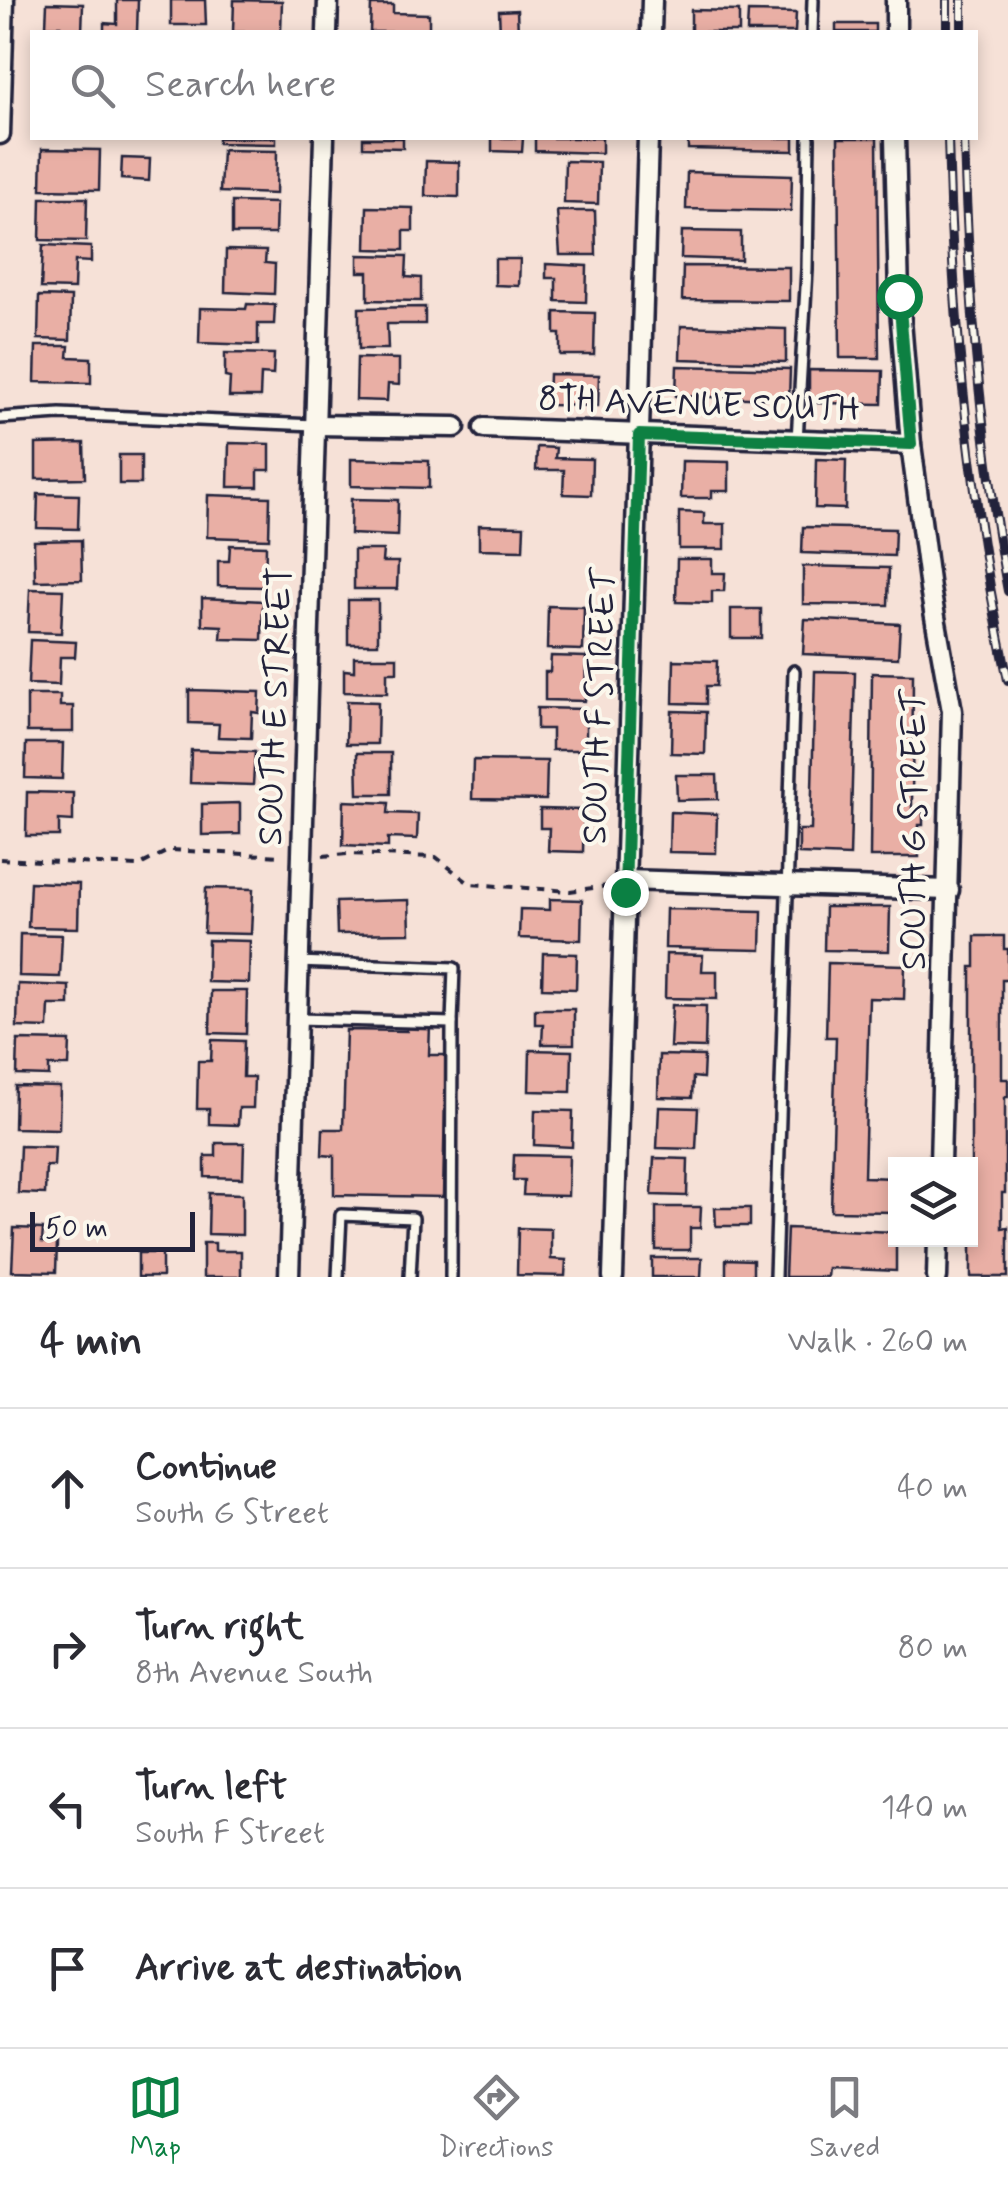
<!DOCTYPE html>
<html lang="en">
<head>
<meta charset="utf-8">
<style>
	:root { --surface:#fff; --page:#f7f7f7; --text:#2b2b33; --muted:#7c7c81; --line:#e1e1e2; --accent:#0b8043 }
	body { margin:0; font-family:Mynerve,sans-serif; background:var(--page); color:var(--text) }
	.controls { position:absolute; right:30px; bottom:30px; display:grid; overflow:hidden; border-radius:0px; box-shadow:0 5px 15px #0003 }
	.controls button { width:90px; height:90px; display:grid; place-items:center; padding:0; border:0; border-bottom:2px solid var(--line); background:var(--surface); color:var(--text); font:50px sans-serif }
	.scale { position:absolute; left:30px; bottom:25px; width:165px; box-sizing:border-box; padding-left:10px; border:5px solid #22223b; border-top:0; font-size:28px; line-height:35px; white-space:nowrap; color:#22223b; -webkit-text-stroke:8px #fbf7ec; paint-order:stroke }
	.stop { position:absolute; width:30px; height:30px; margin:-22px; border:8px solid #0b8043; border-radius:50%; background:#fff }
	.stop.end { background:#0b8043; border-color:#fff; box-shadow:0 2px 10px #0008 }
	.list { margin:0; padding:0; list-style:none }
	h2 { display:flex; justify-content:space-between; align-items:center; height:130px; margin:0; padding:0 40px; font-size:42px }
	h2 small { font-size:32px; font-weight:400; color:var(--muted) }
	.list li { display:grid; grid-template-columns:65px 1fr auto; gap:30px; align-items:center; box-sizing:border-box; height:160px; padding:0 40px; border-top:2px solid var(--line) }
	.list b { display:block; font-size:38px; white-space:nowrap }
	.list p { margin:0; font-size:32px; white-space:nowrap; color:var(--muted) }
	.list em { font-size:32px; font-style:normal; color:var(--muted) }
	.icon { flex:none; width:55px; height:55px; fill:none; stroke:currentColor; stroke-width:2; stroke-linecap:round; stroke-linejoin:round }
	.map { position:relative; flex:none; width:1008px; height:1277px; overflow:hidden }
	.search { position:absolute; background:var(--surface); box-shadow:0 5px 15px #0003; left:30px; right:30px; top:30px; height:110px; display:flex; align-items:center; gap:25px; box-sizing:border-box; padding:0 35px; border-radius:0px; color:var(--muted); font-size:38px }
	.sheet { height:770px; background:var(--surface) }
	nav { display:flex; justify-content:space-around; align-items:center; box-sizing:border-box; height:140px; border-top:2px solid var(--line); background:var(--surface); font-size:28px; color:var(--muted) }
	nav a { display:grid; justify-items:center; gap:5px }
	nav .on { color:var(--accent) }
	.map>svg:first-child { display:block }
	.building { fill:#e9afa5; stroke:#22223b; stroke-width:2.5 }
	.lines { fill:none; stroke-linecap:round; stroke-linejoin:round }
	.lane-casing { stroke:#22223b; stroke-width:16 }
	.street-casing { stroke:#22223b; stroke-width:25 }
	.path { stroke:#22223b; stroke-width:4; stroke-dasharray:8 8; stroke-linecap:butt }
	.lane { stroke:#fbf7ec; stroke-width:9 }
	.street { stroke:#fbf7ec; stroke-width:18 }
	.rail-casing { stroke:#22223b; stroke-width:10 }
	.rail { stroke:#fbf7ec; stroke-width:6; stroke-dasharray:19; stroke-linecap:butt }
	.route { stroke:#0b8043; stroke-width:12 }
	.labels { text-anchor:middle; stroke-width:8; stroke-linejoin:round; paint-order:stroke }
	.street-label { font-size:35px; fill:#22223b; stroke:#fbf7ec }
</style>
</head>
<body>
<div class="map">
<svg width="1008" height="1277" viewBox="0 0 1008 1277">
	<rect width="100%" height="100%" fill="#f6e1d7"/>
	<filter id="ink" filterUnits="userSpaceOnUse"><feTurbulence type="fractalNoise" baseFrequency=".01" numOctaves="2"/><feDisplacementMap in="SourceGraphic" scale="20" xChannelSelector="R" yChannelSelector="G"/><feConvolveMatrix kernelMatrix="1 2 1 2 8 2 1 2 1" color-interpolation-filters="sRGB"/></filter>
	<g filter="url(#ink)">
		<g class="building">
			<polygon points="117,0 138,0 137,32 104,32 104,23 117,24"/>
			<polygon points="171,0 205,0 206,25 171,25"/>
			<polygon points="234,0 282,1 281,32 233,32"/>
			<polygon points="47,3 83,4 82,32 59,32 60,26 46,26"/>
			<polygon points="371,5 393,5 393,13 429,14 429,32 370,32"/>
			<polygon points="517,10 518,32 500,32 499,11"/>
			<polygon points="691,10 739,11 739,32 691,32"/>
			<polygon points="748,12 796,13 795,32 747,32"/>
			<rect x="836" y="24" width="39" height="8"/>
			<polygon points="218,138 276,138 276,144 218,143"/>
			<polygon points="363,138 403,138 403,148 363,147"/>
			<polygon points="492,138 523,138 522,152 492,151"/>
			<polygon points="535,138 602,138 602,153 535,151"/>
			<polygon points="688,138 794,138 794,151 688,149"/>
			<polygon points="838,138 877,138 879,358 840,358"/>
			<polygon points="42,149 100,150 99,190 41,189"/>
			<polygon points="222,150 277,151 276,194 220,192"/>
			<polygon points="122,158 150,159 149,181 121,179"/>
			<polygon points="426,161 459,162 459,197 425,196"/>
			<polygon points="565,161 599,162 598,204 564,203"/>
			<polygon points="687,172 792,175 791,211 686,209"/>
			<polygon points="41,198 87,198 86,241 40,240"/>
			<polygon points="232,202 276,203 275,234 232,234"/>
			<polygon points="367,207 413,208 413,231 404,231 404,250 366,249"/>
			<polygon points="557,211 595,211 596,255 560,255"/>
			<polygon points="682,231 741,232 741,260 681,258"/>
			<polygon points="43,245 91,247 91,262 75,261 74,289 41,288"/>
			<polygon points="226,250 266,251 265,263 275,264 274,294 225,292"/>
			<polygon points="358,255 407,256 406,277 421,278 421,301 368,300 368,272 358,272"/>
			<polygon points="495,259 520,259 519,286 495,285"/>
			<polygon points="546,264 587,266 586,302 556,301 556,278 546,278"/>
			<polygon points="683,266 789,267 789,301 682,300"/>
			<polygon points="39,296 71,297 70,340 38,339"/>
			<polygon points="247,304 275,305 274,324 258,324 258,345 199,343 200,308 246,309"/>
			<polygon points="425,307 425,324 387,324 388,349 359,349 359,308"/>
			<polygon points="555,312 595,313 594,355 560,355 560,334 555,334"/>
			<polygon points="681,326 786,329 786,362 680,359"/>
			<polygon points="36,346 69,346 68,357 91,358 91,383 35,382"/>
			<polygon points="225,353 274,354 273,375 261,374 260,397 229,397 230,378 225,377"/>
			<polygon points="357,358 399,359 399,385 388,384 387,401 356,400"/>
			<polygon points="677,366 790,369 789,399 676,396"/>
			<polygon points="809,370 883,371 882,404 818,403 818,398 809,398"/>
			<polygon points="549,374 599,375 598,406 548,405"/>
			<polygon points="84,443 85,478 36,479 36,444"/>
			<polygon points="229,443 270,444 270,470 258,470 258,487 228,487"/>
			<polygon points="537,447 556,448 555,458 592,459 591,495 563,494 564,470 536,470"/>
			<rect x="119" y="455" width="22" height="29"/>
			<polygon points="351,459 429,461 429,488 351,486"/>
			<polygon points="816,459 846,460 845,509 815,508"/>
			<polygon points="682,461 729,462 729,491 712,491 712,498 681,498"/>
			<polygon points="38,494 79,495 78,529 37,528"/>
			<polygon points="208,495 270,497 269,539 207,537"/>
			<polygon points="351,499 398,500 397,536 350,534"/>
			<polygon points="679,512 704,513 704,524 725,524 725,549 679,549"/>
			<polygon points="479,525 524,526 523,550 479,549"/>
			<polygon points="803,527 895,529 894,556 802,553"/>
			<polygon points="81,540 82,580 35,581 34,541"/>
			<polygon points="230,545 266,546 265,587 218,586 218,561 229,561"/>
			<polygon points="354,550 383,550 382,562 398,562 397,589 354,589"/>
			<polygon points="677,559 712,559 712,573 725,573 724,591 712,591 712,603 676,602"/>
			<polygon points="803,566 889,568 888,605 803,604"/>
			<polygon points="30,589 63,590 61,633 28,632"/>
			<polygon points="202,598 263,601 262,640 221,639 222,626 202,625"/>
			<rect x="348" y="600" width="30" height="44"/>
			<polygon points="548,606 584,607 583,650 547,649"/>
			<rect x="731" y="609" width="30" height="29"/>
			<polygon points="805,619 900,624 898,658 803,654"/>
			<polygon points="30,640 76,642 75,657 60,657 59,685 28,684"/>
			<polygon points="551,656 586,657 585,701 545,700 545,672 550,672"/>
			<polygon points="354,657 397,657 397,672 387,672 387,693 344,692 344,670 354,671"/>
			<polygon points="674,660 717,661 716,686 706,686 706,704 673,703"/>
			<polygon points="815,671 855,672 850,856 799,854 799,830 811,830"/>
			<polygon points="872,673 913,674 912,808 923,808 923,825 919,825 919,857 870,857"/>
			<polygon points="189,690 260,692 259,713 252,712 251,738 218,737 219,724 189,723"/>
			<polygon points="27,695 60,695 60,706 73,706 73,732 27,732"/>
			<polygon points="347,701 378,702 377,744 346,744"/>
			<polygon points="537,708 586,709 586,750 552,750 552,729 537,729"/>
			<polygon points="672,711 706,712 705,754 671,753"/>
			<polygon points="26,743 63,743 62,779 25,778"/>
			<polygon points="191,750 255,752 253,785 190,783"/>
			<polygon points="357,753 391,753 391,794 358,794"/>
			<polygon points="473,760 547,761 546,800 472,799"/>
			<polygon points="676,775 717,775 718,799 677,800"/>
			<polygon points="27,792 73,793 73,821 59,820 59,836 26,836"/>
			<polygon points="344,801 389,803 388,813 418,814 417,839 388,838 388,847 343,845"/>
			<polygon points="240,803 240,834 202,835 202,804"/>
			<polygon points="540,809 584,810 583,852 548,851 549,828 540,828"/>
			<polygon points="670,812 717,814 716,853 669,852"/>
			<polygon points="30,882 79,884 78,928 28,927"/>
			<polygon points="206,888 253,889 251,934 204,933"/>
			<polygon points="550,899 582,900 581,940 519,938 520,909 550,910"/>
			<polygon points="409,900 410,933 337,934 336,902"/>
			<polygon points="825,907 890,907 889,951 824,950"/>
			<polygon points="666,909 762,911 761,950 665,948"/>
			<polygon points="20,934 62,935 60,977 19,976"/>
			<polygon points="975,936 1004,936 1004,949 1008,949 1008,980 1002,980 1002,1079 1008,1079 1008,1097 1005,1097 1005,1193 1002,1193 1002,1228 1008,1227 1008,1277 971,1277 971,967 975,967"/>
			<polygon points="208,940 250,941 249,983 207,982"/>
			<polygon points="543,953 577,954 576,989 542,988"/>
			<polygon points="666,954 703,955 702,971 717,971 717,999 665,998"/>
			<polygon points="828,963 905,965 904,999 869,998 864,1177 896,1178 896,1212 831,1211 836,1037 826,1037"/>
			<polygon points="18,984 69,986 69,1005 49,1005 48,1028 17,1027"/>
			<polygon points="211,991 247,991 246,1034 210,1033"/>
			<polygon points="672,1005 706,1006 705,1048 670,1047"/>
			<polygon points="535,1009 574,1009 574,1044 542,1044 543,1024 535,1024"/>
			<polygon points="407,1025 430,1025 429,1055 446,1055 443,1197 334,1195 334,1156 322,1155 323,1129 343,1129 346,1030 407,1031"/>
			<polygon points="18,1040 70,1041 69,1066 49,1066 49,1076 17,1075"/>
			<polygon points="212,1040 244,1041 243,1077 254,1077 253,1108 239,1108 238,1125 209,1124 209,1109 197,1109 198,1061 211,1061"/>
			<polygon points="530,1050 572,1051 571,1092 529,1091"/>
			<polygon points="659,1055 704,1056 703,1078 693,1077 692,1098 658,1097"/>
			<polygon points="15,1086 60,1087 59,1129 14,1128"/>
			<polygon points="659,1107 698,1108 696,1149 657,1148"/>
			<polygon points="535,1110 573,1111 572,1147 534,1145"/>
			<polygon points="216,1143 244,1143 243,1178 205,1177 205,1156 216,1156"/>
			<polygon points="20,1146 55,1147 54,1166 46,1166 45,1194 18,1193"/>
			<polygon points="514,1155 569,1156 568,1196 523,1195 524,1180 513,1180"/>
			<polygon points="654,1158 688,1159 687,1196 652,1195"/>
			<polygon points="209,1193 242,1194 242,1235 208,1234"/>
			<polygon points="656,1207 701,1207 700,1228 690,1228 690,1250 656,1250"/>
			<polygon points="715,1208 750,1208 750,1226 716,1226"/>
			<polygon points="14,1228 43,1229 42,1242 57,1243 56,1272 12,1271"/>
			<polygon points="518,1228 551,1229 551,1259 566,1260 565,1276 517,1275"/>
			<polygon points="787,1228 896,1232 896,1271 828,1268 827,1277 785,1277"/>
			<polygon points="203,1243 215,1243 215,1251 241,1251 241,1277 203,1277"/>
			<rect x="138" y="1253" width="24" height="24"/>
			<polygon points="652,1258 702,1258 701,1277 652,1277"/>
			<polygon points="726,1259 753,1260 753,1277 726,1277"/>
		</g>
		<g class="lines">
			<defs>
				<g id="lane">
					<polyline points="812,32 813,0"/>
					<polyline points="0,418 60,414 315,425"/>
					<polyline points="797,440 807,270 809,138"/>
					<polyline points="297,1019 452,1023 454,968 298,962"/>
					<polyline points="338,1277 341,1215 413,1218 410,1277"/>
					<polyline points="451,1277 452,1023"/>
					<polyline points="775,1277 794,671"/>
				</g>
				<g id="street">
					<polyline points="327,32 328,0"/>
					<polyline points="651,32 652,0"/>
					<polyline points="896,32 896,0"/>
					<polyline points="0,134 4,0"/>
					<polyline points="895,138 899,296 911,444 930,589 952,711 940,1164"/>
					<polyline points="315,425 455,427"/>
					<polyline points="484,428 911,444"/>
					<polyline points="625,880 949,890"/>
					<polyline points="289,1277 324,138"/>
					<polyline points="613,1277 648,138"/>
					<polyline points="937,1277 938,1240"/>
				</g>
			</defs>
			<use href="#lane" class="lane-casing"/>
			<use href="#street" class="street-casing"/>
			<g class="path">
				<polyline points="323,856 348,854 436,857 470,884 570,891 608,886"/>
				<polyline points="0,859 138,866 170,850 281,856"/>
			</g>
			<use href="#lane" class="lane"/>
			<use href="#street" class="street"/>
			<defs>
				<g id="rail">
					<polyline points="947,0 947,32"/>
					<polyline points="962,0 962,32"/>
					<path d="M 948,138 C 952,320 970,502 1008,680"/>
					<path d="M 964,138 C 968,289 980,442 1008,591"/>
				</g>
			</defs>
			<use href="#rail" class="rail-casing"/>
			<use href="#rail" class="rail"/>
		</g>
	</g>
	<g class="lines" filter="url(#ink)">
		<polyline class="route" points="625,892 639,435 911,444 899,296"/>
	</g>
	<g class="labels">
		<g class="street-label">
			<text transform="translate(699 403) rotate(2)" y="12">8TH AVENUE SOUTH</text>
			<text transform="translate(274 706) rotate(-88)" y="12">SOUTH E STREET</text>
			<text transform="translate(598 706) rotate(-88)" y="12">SOUTH F STREET</text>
			<text transform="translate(913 830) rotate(-90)" y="12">SOUTH G STREET</text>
		</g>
	</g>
</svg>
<div class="controls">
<button><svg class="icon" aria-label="layers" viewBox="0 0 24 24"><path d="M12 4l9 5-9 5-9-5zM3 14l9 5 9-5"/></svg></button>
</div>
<div class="scale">50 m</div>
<div class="stop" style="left:899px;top:296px"></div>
<div class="stop end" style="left:625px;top:892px"></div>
<div class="search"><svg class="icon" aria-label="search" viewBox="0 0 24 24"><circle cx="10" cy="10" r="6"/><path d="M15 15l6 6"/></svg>Search here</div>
</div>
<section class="sheet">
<h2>4 min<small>Walk · 260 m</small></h2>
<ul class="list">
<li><svg class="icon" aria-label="ahead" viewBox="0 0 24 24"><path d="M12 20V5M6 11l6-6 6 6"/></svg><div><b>Continue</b><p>South G Street</p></div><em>40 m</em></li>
<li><svg class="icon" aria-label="right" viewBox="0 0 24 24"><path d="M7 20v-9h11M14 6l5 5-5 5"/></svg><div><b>Turn right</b><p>8th Avenue South</p></div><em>80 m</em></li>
<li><svg class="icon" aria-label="left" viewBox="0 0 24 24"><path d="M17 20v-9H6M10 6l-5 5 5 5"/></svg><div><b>Turn left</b><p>South F Street</p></div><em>140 m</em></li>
<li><svg class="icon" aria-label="arrive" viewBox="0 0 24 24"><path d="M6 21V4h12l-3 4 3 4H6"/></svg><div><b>Arrive at destination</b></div></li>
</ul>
</section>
<nav>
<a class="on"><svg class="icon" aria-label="map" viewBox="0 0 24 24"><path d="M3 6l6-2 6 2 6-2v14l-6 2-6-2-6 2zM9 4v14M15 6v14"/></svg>Map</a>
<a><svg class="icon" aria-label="directions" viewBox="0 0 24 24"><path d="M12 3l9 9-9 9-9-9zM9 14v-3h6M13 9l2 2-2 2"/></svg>Directions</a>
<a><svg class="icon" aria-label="saved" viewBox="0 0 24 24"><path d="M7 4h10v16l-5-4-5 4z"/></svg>Saved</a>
</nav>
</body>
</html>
